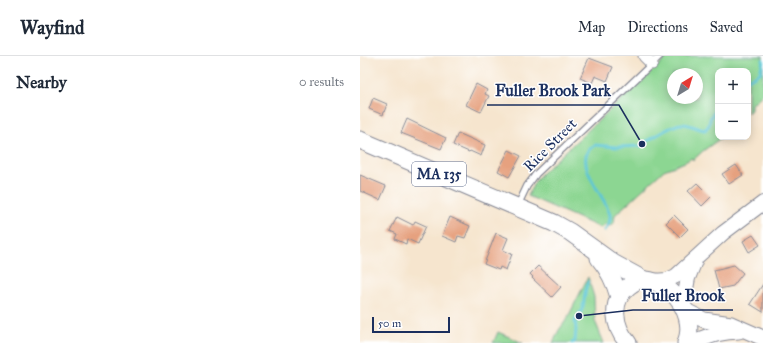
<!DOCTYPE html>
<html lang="en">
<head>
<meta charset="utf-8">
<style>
	:root { --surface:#fff; --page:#f2f2f3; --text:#1f2937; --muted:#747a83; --line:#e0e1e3 }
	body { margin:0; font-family:"IM FELL Great Primer",serif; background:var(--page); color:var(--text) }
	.controls { position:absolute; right:12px; top:12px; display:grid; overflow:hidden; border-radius:8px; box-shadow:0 2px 10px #0003 }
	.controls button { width:36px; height:36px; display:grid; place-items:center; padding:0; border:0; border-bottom:1px solid var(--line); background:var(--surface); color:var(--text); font:20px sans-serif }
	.compass { position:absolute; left:307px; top:12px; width:36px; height:36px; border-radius:50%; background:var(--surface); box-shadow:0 2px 10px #0003; rotate:38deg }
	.scale { position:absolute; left:12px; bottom:10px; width:78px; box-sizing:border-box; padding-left:4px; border:2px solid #1b2f5e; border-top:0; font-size:11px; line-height:14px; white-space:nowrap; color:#1b2f5e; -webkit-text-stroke:3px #fff; paint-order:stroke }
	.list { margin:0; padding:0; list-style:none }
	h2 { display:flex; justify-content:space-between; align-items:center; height:52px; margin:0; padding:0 16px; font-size:17px }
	h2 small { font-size:13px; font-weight:400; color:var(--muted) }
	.map { position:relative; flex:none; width:403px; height:287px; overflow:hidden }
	header { display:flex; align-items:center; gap:24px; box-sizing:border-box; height:56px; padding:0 20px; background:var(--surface); border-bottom:1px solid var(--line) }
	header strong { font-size:19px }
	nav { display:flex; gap:22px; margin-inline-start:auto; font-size:14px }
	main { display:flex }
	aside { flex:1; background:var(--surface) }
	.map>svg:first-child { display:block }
	.green { fill:#8cd692; stroke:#548278; fill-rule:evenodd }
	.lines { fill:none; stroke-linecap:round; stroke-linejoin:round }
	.stream { stroke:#5cc6d7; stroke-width:3 }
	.building { fill:#e6a17f }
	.service-casing { stroke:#888a96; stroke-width:8 }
	.minor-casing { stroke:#888a96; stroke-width:13 }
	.tertiary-casing { stroke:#888a96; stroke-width:16 }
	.secondary-casing { stroke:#888a96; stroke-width:17 }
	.primary-casing { stroke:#888a96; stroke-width:19 }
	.service { stroke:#fff; stroke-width:5.5 }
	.minor { stroke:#fff; stroke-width:11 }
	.tertiary { stroke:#fff; stroke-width:14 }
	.secondary { stroke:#fff; stroke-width:15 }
	.primary { stroke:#fff; stroke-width:17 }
	.labels { text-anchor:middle; stroke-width:3; stroke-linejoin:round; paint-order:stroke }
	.shield { fill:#fff; stroke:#5f6d8e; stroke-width:1 }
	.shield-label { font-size:14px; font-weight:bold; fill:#1b2f5e }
	.street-label { font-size:15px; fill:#1b2f5e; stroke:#fff }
	.leader { fill:none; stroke:#1b2f5e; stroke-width:1.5 }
	.callout-dot { fill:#1b2f5e; stroke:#fff; stroke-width:1.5 }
	.callout-label { font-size:16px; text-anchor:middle; font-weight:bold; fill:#1b2f5e; stroke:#fff; stroke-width:3; stroke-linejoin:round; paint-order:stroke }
</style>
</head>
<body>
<header>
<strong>Wayfind</strong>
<nav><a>Map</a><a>Directions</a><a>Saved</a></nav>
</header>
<main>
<aside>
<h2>Nearby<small>0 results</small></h2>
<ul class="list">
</ul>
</aside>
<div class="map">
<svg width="403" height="287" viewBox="0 0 403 287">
	<rect width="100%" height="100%" fill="#fff"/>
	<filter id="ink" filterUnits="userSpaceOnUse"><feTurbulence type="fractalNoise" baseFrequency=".025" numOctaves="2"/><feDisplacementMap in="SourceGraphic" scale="8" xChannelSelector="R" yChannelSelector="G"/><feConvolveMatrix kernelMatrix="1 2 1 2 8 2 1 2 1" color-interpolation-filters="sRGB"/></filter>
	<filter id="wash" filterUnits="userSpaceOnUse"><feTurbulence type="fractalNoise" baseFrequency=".012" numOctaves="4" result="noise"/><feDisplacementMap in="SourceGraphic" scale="16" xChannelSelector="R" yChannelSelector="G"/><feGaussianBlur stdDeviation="0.9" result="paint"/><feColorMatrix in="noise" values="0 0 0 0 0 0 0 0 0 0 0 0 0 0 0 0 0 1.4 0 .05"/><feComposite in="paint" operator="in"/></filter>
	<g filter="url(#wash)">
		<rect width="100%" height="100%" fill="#f6e5ce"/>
		<g class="green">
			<path d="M 308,0 L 403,0 L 403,38 L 391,49 L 391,54 L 388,57 L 388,15 L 358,15 L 358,81 L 362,81 L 343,95 L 333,104 L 332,102 L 325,106 L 304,114 L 255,159 L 254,167 L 249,170 L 245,168 L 241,172 L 168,140 L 174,127 L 181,118 ZM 313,18 L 337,18 L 337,42 L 313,42 Z"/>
			<polygon points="228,221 234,241 235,265 244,287 193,287 199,274 207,263"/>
			<polygon points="138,276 163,287 133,287"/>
		</g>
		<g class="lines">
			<g class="stream">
				<polyline points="388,24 400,17 403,4"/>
				<path d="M 245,174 C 248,169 251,165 250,159 C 247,142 217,113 228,95 C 229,93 232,91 235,89 L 257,91 L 281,90 C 285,85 315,68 321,68 C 329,67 337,73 345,74 L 349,69 L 350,63 L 358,49"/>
				<path d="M 212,287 L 215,285 L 216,273 L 215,264 C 227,252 222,241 228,226"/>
			</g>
		</g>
		<g id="blocks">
			<g class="building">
				<polygon points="229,2 253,11 247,25 235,20 232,27 220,22"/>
				<polygon points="116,28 127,34 125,38 129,40 121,56 106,49"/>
				<polygon points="13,42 27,48 23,59 9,53"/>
				<polygon points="47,63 86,82 81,93 41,77"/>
				<polygon points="98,77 125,89 121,100 110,95 109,96 93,89"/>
				<polygon points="149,94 161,100 149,121 138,115"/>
				<polygon points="376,109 383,119 369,128 362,118"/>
				<polygon points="0,119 26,130 20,144 0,135"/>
				<polygon points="337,127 351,141 342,150 328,135"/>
				<polygon points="314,159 328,173 320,181 306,167"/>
				<polygon points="37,161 53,169 55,165 66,170 58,188 47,183 46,188 35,183 37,178 30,175"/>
				<polygon points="90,161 110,170 105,182 98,180 96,186 82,180"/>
				<polygon points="136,177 148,182 143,194 152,198 146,214 140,211 139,214 124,208"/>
				<polygon points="393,179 400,189 389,196 383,185"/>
				<polygon points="374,209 383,217 373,230 359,233 354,214"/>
				<polygon points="178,210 201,231 192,241 172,222 173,221 170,218"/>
				<polygon points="403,228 403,256 390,248"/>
			</g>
		</g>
	</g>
	<g filter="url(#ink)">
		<use href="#blocks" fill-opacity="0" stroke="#888a96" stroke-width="1"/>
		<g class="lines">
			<defs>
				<polyline id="service" points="158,149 167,130 176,118 300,0"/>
				<polyline id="minor" points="284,0 292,8"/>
				<g id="tertiary">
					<polyline points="293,225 307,224 316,220 363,177 403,147"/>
					<polyline points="323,249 328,222 335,205"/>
				</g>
				<g id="secondary">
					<polyline points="326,255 344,264 371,268 403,282"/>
					<path d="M 330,287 C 347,281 360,275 379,275"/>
				</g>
				<g id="primary">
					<polyline points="0,84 194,167 210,176 253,207 284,224"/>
					<path d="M 239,202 C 249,214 255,226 259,241"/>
					<path d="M 268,287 C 254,271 249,245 269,230 C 273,227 279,223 285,224 C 314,226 337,261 326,287"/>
				</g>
			</defs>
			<use href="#service" class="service-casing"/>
			<use href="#minor" class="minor-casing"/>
			<use href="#tertiary" class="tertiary-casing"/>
			<use href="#secondary" class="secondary-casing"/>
			<use href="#primary" class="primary-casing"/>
			<use href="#service" class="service"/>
			<use href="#minor" class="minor"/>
			<use href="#tertiary" class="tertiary"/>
			<use href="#secondary" class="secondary"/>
			<use href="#primary" class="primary"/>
		</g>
	</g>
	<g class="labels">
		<rect class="shield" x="52" y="106" width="54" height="24" rx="3"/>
		<g class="shield-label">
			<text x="79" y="123">MA 135</text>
		</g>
		<g class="street-label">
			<text transform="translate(190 89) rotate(-45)" y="5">Rice Street</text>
		</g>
	</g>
	<path class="leader" d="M282 88L259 49H127M219 260L273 254H373"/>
	<g class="callout-dot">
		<circle cx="282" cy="88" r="4"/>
		<circle cx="219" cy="260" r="4"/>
	</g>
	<g class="callout-label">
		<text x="193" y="40">Fuller Brook Park</text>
		<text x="323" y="245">Fuller Brook</text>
	</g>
</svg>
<div class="controls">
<button>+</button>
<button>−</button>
</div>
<svg class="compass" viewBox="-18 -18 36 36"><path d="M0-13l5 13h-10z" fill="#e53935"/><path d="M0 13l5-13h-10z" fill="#747a83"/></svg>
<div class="scale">50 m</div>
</div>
</main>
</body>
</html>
